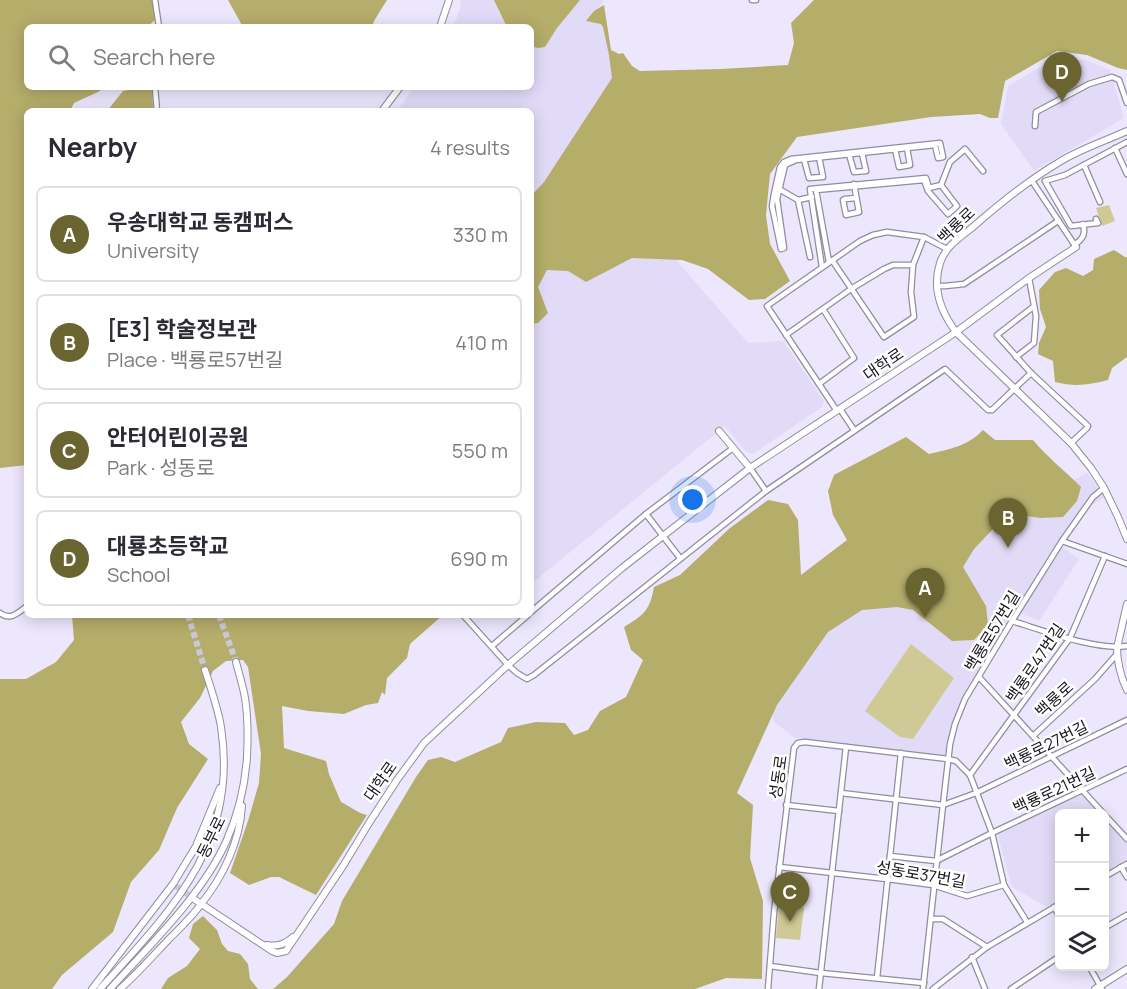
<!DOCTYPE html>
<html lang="en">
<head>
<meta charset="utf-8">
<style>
	:root { --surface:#fff; --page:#f7f7f7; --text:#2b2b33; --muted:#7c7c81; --line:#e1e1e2; --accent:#6a6430 }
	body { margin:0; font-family:Manrope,"Noto Sans KR",sans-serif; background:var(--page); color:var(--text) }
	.controls { position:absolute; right:18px; bottom:18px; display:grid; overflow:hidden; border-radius:9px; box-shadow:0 3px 15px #0003 }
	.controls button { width:54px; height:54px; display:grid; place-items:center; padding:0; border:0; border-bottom:2px solid var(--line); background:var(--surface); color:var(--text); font:30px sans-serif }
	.you { position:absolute; left:693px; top:500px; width:21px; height:21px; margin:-15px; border:4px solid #fff; border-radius:50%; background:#1a73e8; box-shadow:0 0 0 9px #1a73e833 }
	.badge { display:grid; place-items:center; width:39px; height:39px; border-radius:50%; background:var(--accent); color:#fff; font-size:20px; font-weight:700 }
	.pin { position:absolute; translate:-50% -50px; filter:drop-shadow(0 2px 3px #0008) }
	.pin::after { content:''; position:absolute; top:32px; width:21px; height:18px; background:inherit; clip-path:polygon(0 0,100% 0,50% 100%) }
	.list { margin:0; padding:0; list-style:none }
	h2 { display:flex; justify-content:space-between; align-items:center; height:78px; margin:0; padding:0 24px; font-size:26px }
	h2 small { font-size:20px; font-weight:400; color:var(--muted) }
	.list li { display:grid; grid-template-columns:39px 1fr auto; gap:18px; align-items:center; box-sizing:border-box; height:96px; margin:0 12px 12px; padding:0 12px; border:2px solid var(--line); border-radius:9px }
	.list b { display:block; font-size:22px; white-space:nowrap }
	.list p { margin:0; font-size:20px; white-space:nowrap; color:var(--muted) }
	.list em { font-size:20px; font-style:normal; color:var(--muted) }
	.icon { flex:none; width:33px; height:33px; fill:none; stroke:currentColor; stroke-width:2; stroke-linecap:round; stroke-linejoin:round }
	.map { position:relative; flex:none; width:1127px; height:989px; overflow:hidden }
	.search { position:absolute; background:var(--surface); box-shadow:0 3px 15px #0003; left:24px; top:24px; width:510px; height:66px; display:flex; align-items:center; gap:15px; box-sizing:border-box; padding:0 21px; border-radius:9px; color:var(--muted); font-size:22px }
	.panel { position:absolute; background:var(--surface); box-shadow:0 3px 15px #0003; left:24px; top:108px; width:510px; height:510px; border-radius:9px }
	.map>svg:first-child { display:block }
	.built { fill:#e2dbf8 }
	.green { fill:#cfc995 }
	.forest { fill:#b5ad6a }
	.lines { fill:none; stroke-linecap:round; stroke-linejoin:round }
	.secondary-tunnel { stroke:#ccc8dc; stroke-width:6; stroke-dasharray:6 3; stroke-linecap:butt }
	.minor-casing { stroke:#918ca0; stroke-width:7 }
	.secondary-casing { stroke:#918ca0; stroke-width:8 }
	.minor { stroke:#fff; stroke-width:4.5 }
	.secondary { stroke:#fff; stroke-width:6 }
	.labels { text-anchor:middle; stroke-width:5; stroke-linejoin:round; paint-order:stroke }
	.street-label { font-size:16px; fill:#19181f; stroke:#fff }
</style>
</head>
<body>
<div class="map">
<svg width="1127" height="989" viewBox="0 0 1127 989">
	<rect width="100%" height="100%" fill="#ece7fd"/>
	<g class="built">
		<polygon points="461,0 604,0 599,8 611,59 620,111 614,188 748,343 783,341 824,401 822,407 753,454 746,452 725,426 531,584 531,111 397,111 414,87 531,87 531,27 453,27 460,9"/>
		<polygon points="1056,58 1086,60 1110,70 1124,118 1034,171 1001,124 1008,86"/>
		<polygon points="1087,473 1105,497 1090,506 1061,546 1079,559 1039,621 1016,611 963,698 953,724 946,757 795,738 774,722 770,706 822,633 1005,505 1072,481"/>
		<polygon points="1081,792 1101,813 1060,814 1059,900 1047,907 1012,887 997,833"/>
		<polygon points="1104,817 1127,842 1127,860 1105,873"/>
	</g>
	<g class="green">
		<polygon points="1109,205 1115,221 1102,226 1096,208"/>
		<polygon points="911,644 954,678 913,739 900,737 865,711"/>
		<polygon points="779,904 804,907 800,940 776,938"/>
	</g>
	<g class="forest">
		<polygon points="0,0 152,0 155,20 147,27 27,27 27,87 102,87 100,91 74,103 70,111 27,111 27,465 0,468"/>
		<polygon points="228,0 387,0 374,21 372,27 243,27"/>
		<polygon points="494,0 580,0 557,28 545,47 538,48 531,46 531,27 507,27"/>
		<polygon points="814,0 1127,0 1127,70 1118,68 1087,55 1057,51 1005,81 998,118 990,118 980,114 931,117 797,137 770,174 766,215 770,244 790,281 765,299 749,300 708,269 682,260 632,258 586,282 568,271 547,270 538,287 548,313 538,323 531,324 531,196 544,182 612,78 609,55 603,27 601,24 586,21 594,11 604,5 611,50 619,54 623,53 632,66 640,71 721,69 788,65 794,43 791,23"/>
		<polygon points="144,87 152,87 153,111 107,111 123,91"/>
		<path d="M 1114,250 L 1125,257 L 1127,257 L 1127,357 L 1112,368 L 1108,380 C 1089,385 1075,387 1055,382 L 1053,361 L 1038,354 L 1039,343 L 1046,327 L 1040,309 L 1039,290 L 1055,272 L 1066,268 L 1083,276 L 1093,270 L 1094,259 Z"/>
		<path d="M 983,430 L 995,440 L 1033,440 C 1047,457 1065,471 1081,487 L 1077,501 L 1063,517 L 1040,518 L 1008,513 L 974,549 L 963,567 L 986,606 L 988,625 L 974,640 L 952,641 L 913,610 L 897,607 L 862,610 L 828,632 L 777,705 L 737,793 L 753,805 L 750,858 L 763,901 L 762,979 L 726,978 L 695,989 L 273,989 L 287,977 L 334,924 L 342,901 L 416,777 L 428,760 L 441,757 L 455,762 L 501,742 L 508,728 L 536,722 L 565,723 L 574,735 L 588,730 L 600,711 L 626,697 L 643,660 L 631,650 L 624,627 C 644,615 650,610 654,587 L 680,575 L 730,528 L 768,500 L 788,504 L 798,520 L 801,575 L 847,540 L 833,515 L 828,491 L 834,475 L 906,437 L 929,454 C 950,449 968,446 983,430 Z"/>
		<path d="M 72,615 L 443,615 L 410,644 L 407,658 L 387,678 L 385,695 L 382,692 L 378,703 L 366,705 L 344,714 L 308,711 L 282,706 L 284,748 L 326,761 L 329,774 L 341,802 C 350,806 357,813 367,815 L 316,895 L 279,877 L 271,877 L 249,885 L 230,873 L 248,821 L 259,783 L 261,754 L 248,667 L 243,660 L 226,661 L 213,671 L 200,698 L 181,722 L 189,744 L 208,759 L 177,808 L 159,850 L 131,882 L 113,932 L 62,975 L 52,989 L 0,989 L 0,679 L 26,679 L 56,662 L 74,640 Z"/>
		<polygon points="203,916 217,930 222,944 228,951 240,954 248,964 250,979 258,989 161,989 168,978 187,966 200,949 189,938 193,924"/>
	</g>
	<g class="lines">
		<g class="secondary-tunnel">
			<polyline points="188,615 205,670"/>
			<polyline points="219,615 236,662"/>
			<polyline points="176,886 194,899"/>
		</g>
		<defs>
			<g id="minor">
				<polyline points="155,0 159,27"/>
				<polyline points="752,0 756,0"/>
				<polyline points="155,87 157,111"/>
				<polyline points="1035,126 1036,112 1089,84 1112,77 1119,80 1127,103"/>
				<polygon points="940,143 943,157 938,158 935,145 796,160 785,165 777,199 784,248 781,249 772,206 774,194 780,167 784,162 791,159"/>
				<polyline points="1115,148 1127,174"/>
				<polyline points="895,149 899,167 910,165 907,148"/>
				<polyline points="849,154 854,172 866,171 862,153"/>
				<polyline points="804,159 809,178 823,177 819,157"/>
				<polyline points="1084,165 1100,202"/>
				<polyline points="1032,181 1076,247"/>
				<polyline points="854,184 859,212 846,215 843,200 845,199 856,198"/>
				<polyline points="941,185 950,162 965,149 983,171"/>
				<polyline points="779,189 798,200 812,197"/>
				<polyline points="798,200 810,257"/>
				<polyline points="1096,219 1098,223 1071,226 1045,181 1065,175 1127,142"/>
				<path d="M 1074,245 C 1083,239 1086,234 1083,224"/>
				<polyline points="832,260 884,337 914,317 911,292 913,265 924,237"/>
				<polyline points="822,267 810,189 926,178 929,188 941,185 957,206 948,214 928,191 924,180 816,190 829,262"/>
				<polyline points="938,286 945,286 964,284 1058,221"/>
				<polyline points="1033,307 997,335 1031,373 1088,426 1087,428 1071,443"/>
				<polyline points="786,335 851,289 884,269 893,265 913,265"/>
				<polyline points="1016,357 1034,343 1036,316 1029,278"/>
				<polyline points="819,384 854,358 823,309"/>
				<polyline points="840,409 854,430"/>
				<polyline points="837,411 767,306 860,241 873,235 887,232 924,237 947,249"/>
				<polyline points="750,468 766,491"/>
				<polyline points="646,514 680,558"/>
				<polyline points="1062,541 1127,564"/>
				<polyline points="531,612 646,514 733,448"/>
				<path d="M 0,613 C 10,621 18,613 27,606"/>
				<polyline points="463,615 508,665 517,673 527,679 534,675 766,491 945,369 988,410 992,410 1031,373"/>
				<path d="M 1012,621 C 1042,630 1097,651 1127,646"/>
				<polyline points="492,646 528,615"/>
				<polyline points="979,677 1104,814"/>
				<polyline points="1033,736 1095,679 1117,654"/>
				<polyline points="970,775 1070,638 1105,556"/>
				<polyline points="841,793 943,805 976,793 1127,720"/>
				<polyline points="786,805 839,811"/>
				<polyline points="1104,814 1127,839"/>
				<polyline points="890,856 936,861 992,833 1127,769"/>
				<polyline points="779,867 887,879 933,885 967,896 1004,885"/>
				<polyline points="1121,867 1127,877"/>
				<polyline points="1104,877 1127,864"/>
				<polyline points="1054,907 1060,917"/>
				<polyline points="931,919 943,919 987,947"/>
				<polyline points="1104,928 1127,915"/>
				<polyline points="972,957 985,989"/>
				<polyline points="770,966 821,973 924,983"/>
				<polyline points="1089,966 1102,989"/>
				<polyline points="877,978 901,753"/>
				<polyline points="768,989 774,913 794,748 798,743 805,742 948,759 956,761 970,775 992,833 1004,885 1027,922"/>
				<polyline points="819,989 846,747"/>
				<polyline points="923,989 943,805 950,744 955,724 965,699 1012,621 1062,541 1093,497 1104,488"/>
				<polyline points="933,989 987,947 1060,904"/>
				<polyline points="1011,989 1060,956"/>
			</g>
			<g id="secondary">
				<polyline points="440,27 449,0"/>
				<polyline points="382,111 400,87"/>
				<path d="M 1127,131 C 1105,141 1081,149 1061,161 C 1029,180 1000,203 973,227 C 960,237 945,247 940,263 C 932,288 941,312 956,332 L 1071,443 L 1091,468 L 1104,488 L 1118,517 L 1127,539"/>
				<polyline points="719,431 750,468"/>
				<path d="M 1127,604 L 1117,648 C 1117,661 1121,678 1127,690"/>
				<polyline points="194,899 272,951 277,953 286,951 343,866 369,823 397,780 424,743 508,665 622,568 750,468 956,332 1029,278 1076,247"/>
				<path d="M 267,945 C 278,947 285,944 293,937"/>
				<polyline points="92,989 173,884 196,846 220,788"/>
				<path d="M 100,989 C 172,910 239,843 221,727 C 218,708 211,689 205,670"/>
				<path d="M 110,989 C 150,945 202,895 226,842 C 238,815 245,787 247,757 C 248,738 248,717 245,698 C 243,686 239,674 236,662"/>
				<path d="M 120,989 C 138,973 153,956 169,939 C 180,928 192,917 201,904 C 223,877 240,841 242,806"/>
				<polyline points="1095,989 1127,969"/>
			</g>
		</defs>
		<use href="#minor" class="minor-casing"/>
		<use href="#secondary" class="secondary-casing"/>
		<use href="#minor" class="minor"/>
		<use href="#secondary" class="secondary"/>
	</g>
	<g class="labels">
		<g class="street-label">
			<text transform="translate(956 225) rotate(-44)" y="6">백룡로</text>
			<text transform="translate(883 364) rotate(-34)" y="6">대학로</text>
			<text transform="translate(992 631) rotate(-59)" y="6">백룡로57번길</text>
			<text transform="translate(1035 663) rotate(-56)" y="6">백룡로47번길</text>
			<text transform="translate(1054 699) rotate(-42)" y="6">백룡로</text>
			<text transform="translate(1046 745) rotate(-26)" y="6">백룡로27번길</text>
			<text transform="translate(778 777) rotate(-82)" y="6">성동로</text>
			<text transform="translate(380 781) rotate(-55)" y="6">대학로</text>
			<text transform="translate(1054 790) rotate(-25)" y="6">백룡로21번길</text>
			<text transform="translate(211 837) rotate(-64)" y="6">동부로</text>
			<text transform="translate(921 874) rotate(10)" y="6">성동로37번길</text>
		</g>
	</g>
</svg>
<div class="controls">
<button>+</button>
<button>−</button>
<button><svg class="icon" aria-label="layers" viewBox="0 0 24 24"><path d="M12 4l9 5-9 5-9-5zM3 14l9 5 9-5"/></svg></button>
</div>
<div class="you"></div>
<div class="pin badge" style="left:925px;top:618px">A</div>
<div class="pin badge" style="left:1008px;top:548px">B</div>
<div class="pin badge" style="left:790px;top:922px">C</div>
<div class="pin badge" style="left:1062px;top:102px">D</div>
<div class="search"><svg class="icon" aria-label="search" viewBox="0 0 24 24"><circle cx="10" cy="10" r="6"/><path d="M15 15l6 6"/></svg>Search here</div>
<section class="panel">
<h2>Nearby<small>4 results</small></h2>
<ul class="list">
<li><span class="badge">A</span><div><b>우송대학교 동캠퍼스</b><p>University</p></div><em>330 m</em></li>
<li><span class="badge">B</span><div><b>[E3] 학술정보관</b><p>Place · 백룡로57번길</p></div><em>410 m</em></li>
<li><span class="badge">C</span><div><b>안터어린이공원</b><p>Park · 성동로</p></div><em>550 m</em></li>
<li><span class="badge">D</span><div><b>대룡초등학교</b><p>School</p></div><em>690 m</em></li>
</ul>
</section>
</div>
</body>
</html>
